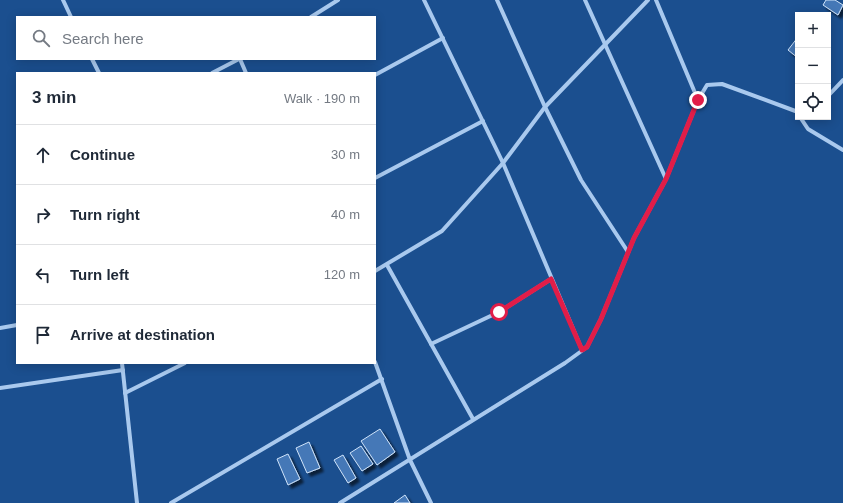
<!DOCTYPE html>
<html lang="en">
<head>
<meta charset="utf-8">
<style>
	:root { --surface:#fff; --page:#f6f6f7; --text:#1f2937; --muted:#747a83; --line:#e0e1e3 }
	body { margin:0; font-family:Helvetica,sans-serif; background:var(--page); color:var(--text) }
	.controls { position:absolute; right:12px; top:12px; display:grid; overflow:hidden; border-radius:0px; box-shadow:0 2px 10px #0003 }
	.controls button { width:36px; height:36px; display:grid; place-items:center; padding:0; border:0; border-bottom:1px solid var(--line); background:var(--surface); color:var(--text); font:20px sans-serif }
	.stop { position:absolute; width:12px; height:12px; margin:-9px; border:3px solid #e11d48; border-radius:50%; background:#fff }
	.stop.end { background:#e11d48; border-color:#fff; box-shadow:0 1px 4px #0008 }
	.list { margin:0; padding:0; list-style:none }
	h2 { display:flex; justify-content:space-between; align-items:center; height:52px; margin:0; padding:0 16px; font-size:17px }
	h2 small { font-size:13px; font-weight:400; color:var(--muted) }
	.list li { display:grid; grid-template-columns:26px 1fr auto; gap:12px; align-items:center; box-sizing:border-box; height:60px; padding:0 16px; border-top:1px solid var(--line) }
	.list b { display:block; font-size:15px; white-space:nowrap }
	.list em { font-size:13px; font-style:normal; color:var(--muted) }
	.icon { flex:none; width:22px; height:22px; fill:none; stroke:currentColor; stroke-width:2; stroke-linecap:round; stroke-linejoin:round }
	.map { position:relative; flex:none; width:843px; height:503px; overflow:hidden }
	.search { position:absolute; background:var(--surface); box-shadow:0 2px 10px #0003; left:16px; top:16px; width:360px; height:44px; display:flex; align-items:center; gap:10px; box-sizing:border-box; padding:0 14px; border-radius:0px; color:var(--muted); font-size:15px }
	.panel { position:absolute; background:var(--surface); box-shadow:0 2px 10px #0003; left:16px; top:72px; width:360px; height:292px; border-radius:0px }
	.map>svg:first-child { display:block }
	.building { fill:#4478b7; stroke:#cfe3fa; filter:url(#shadow) }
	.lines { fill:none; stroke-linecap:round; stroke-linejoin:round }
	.street { stroke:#a9c9ee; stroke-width:4 }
	.route { stroke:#e11d48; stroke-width:5 }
</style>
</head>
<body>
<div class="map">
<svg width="843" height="503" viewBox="0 0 843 503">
	<defs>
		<filter id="shadow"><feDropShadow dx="3.5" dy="3.5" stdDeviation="1" flood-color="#0009"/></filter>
	</defs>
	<rect width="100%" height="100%" fill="#1b4f8f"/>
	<g class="building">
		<polygon points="826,0 835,0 843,5 838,15 823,5"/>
		<polygon points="798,37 798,58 788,50"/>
		<polygon points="380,429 395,452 377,465 361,441"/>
		<polygon points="309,442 320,468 307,473 296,448"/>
		<polygon points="361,446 373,464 362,471 350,453"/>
		<polygon points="288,454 300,479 288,485 277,459"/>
		<polygon points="343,455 356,478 348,483 334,460"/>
		<polygon points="405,495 410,503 394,503"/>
	</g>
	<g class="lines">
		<g class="street">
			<polyline points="63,0 71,17"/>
			<polyline points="424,0 503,163 582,350"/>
			<polyline points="497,0 545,107 581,180 628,252"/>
			<polyline points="585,0 666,179"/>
			<polyline points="656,0 698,100"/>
			<polyline points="311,17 338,0"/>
			<polyline points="92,59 99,73"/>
			<polyline points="240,59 246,73"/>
			<polyline points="212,73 239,59"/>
			<polyline points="375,75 443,38"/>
			<polyline points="828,96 843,80"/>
			<polyline points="800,117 808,129 843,150"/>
			<polyline points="375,178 483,121"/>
			<polyline points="387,265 473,419"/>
			<polyline points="375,271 442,231 503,163 545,107 648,0"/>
			<polyline points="0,328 17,325"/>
			<polyline points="431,344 499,312 551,279"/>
			<polyline points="375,362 410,460 431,503"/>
			<polyline points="122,363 137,503"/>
			<polyline points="0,388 123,370"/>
			<polyline points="125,393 185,363"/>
			<polyline points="171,503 382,379"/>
			<polyline points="340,503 565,363 587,347 601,319 634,238 666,179 698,100 707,85 722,84 798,112"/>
		</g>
	</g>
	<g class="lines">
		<polyline class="route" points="499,312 551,279 582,350 587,347 601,319 634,238 666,179 698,100"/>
	</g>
</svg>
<div class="controls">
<button>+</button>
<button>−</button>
<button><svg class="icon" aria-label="locate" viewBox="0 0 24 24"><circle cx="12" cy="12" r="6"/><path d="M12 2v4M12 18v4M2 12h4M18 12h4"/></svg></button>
</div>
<div class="stop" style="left:499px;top:312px"></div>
<div class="stop end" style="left:698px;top:100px"></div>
<div class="search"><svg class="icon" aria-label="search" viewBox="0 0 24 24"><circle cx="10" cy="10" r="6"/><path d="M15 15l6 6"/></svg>Search here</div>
<section class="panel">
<h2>3 min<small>Walk · 190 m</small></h2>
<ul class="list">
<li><svg class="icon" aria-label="ahead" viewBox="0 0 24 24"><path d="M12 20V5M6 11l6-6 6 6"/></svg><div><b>Continue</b></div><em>30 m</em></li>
<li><svg class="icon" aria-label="right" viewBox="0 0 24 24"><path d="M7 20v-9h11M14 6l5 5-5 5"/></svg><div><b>Turn right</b></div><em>40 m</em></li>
<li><svg class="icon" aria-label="left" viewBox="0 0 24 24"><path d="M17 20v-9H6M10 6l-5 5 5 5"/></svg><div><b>Turn left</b></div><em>120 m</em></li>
<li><svg class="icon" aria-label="arrive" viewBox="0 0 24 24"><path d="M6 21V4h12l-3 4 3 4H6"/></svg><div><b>Arrive at destination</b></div></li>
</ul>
</section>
</div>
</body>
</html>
